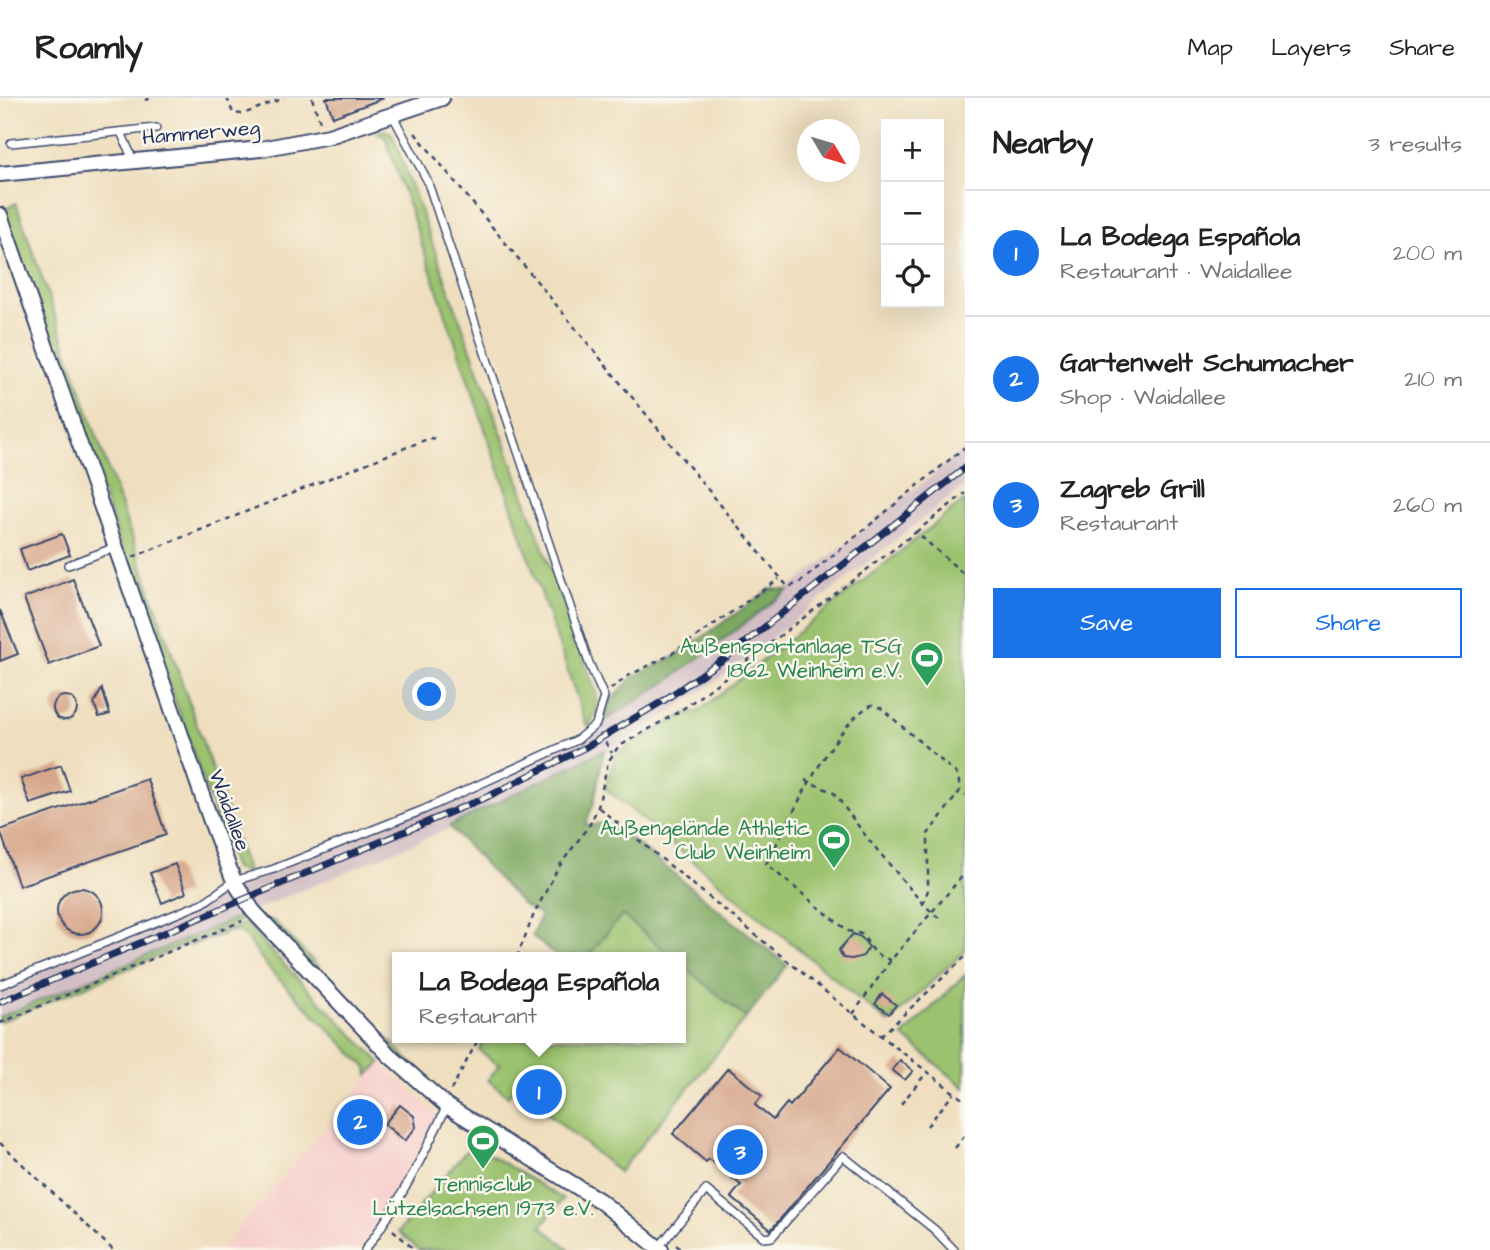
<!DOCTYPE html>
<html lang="en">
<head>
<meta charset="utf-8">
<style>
	:root { --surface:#fff; --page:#f6f6f6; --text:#222; --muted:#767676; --line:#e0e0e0; --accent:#1a73e8 }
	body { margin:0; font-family:"Architects Daughter",sans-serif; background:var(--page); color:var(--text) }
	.controls { position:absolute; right:21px; top:21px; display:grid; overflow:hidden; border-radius:0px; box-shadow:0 7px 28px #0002 }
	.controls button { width:63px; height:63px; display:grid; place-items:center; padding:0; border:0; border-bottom:2px solid var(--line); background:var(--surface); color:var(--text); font:35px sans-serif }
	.compass { position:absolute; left:797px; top:21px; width:63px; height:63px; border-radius:50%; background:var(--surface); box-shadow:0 7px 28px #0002; rotate:128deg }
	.you { position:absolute; left:430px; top:597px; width:24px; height:24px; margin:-18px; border:5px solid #fff; border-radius:50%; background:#1a73e8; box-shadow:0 0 0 10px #1a73e833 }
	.badge { display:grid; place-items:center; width:46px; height:46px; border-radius:50%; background:var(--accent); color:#fff; font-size:23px; font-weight:700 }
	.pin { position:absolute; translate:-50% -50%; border:4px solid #fff; box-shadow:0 2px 7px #0006 }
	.popup { position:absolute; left:392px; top:854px; width:294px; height:91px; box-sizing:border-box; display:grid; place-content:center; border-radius:0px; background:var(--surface); filter:drop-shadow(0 2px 5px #0005); font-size:23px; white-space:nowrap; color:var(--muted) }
	.popup b { font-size:26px; color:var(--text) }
	.popup::after { content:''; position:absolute; left:50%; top:100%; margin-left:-14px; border:14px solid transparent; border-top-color:var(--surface) }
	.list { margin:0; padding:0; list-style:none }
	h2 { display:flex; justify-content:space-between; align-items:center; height:91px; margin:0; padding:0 28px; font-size:30px }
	h2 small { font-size:23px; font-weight:400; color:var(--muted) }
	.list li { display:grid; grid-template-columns:46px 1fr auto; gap:21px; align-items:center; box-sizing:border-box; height:126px; padding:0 28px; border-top:2px solid var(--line) }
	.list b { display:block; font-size:26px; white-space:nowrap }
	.list p { margin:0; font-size:23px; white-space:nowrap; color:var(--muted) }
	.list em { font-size:23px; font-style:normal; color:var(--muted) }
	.actions { display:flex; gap:14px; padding:21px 28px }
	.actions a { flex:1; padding:16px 0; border:2px solid var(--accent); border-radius:0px; text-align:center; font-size:24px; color:var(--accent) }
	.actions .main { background:var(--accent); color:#fff }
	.icon { flex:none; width:38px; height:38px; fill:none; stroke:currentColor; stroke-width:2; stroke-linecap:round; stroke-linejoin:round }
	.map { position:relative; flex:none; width:965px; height:1152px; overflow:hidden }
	header { display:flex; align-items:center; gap:42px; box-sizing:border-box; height:98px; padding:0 35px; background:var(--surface); border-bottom:2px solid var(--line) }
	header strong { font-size:33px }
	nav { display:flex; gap:38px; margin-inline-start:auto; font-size:24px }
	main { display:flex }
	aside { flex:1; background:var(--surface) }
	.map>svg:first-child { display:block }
	.built { fill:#f7d0ce }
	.industrial { fill:#d2bec4 }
	.green { fill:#9bc26e; stroke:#5b7866; stroke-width:2 }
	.forest { fill:#7ca861; stroke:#4c6c60; stroke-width:2 }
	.building { fill:#d7a78b }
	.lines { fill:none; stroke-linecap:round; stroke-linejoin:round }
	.service-casing { stroke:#3b496d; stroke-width:10 }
	.minor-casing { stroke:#3b496d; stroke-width:18 }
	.path { stroke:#3b496d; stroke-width:2.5; stroke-dasharray:5 5; stroke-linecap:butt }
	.service { stroke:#fff; stroke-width:7 }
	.minor { stroke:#fff; stroke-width:14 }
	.rail-casing { stroke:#1b2f5e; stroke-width:7 }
	.rail { stroke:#fbf7ec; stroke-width:4.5; stroke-dasharray:13; stroke-linecap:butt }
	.labels { text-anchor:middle; stroke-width:5; stroke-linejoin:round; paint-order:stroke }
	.street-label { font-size:21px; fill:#1b2f5e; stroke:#fbf7ec }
	.leisure-label { font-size:21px; fill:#27864d; stroke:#fbf7ec; text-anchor:end }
</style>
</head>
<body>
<header>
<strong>Roamly</strong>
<nav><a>Map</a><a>Layers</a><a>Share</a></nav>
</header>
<main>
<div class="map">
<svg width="965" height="1152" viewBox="0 0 965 1152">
	<rect width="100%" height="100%" fill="#fbf7ec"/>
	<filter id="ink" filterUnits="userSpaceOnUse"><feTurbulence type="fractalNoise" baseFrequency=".0143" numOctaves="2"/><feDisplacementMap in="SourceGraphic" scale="14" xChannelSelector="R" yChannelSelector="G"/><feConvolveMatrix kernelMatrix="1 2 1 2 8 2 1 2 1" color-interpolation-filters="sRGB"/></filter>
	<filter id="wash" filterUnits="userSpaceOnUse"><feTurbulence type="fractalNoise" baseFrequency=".00686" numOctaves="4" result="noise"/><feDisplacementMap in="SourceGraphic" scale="28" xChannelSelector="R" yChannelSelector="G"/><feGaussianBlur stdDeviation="1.57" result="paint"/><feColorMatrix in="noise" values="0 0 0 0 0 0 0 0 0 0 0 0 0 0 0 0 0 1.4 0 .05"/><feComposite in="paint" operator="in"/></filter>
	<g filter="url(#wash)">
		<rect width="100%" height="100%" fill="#efdfbf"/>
		<polygon class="built" points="381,965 437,1017 374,1131 358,1152 220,1152"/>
		<polygon class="industrial" points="965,351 965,387 721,580 673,613 601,657 474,720 0,919 0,889 474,690 536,660 602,624 668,583 712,552"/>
		<g class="green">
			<polygon points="384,32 392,35 597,598 596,615 589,628 586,626 385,39 377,35"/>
			<polygon points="16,105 248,775 234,771 5,117 5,111"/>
			<polygon points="965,402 965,853 888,925 605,690 616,656 686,615 698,614"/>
			<polygon points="622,817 673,859 587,859"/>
			<polygon points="241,818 237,825 0,924 0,919"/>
			<polygon points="271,822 274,823 429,983 426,985 270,825"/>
			<polygon points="247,825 264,846 381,965 368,977 367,970 270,872 243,836 235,833 228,834 189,848"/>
			<polygon points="681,866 746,920 619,1074 515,988 508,998 488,982 501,965 498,967 479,952 484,940 681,940"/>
			<polygon points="965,877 965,990 903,938"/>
			<polygon points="472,1046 563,1101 541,1128 570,1152 419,1152 398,1134"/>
		</g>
		<g class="forest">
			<polygon points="771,491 789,492 668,583 602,624 613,600 633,579 674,559"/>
			<polygon points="604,652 594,705 585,727 592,728 599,725 617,730 787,867 746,920 681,866 681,859 673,859 622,817 587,859 557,859 532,838 541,817 523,807 449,728"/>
		</g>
		<g id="blocks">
			<g class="building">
				<polygon points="326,0 384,0 333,19"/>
				<polygon points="62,436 70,457 27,473 20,451"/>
				<polygon points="73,481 99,548 49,567 24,500"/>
				<polygon points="0,512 18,556 0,563"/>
				<polygon points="102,591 110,616 99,619 94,605"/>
				<circle cx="65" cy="610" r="12"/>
				<polygon points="61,667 70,693 30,706 21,681"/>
				<polygon points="147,681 166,737 19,788 0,732"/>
				<polygon points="175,766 186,795 162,805 150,775"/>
				<circle cx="80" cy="813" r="23"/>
				<polygon points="853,836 861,839 869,849 863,858 852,861 843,860 839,852"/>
				<polygon points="882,896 896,907 889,916 875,906"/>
				<polygon points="840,949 890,991 771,1132 731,1099 741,1087 728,1077 732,1072 725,1066 721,1070 709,1061 706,1064 673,1036 728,970 762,998 755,1007 773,1022 787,1005 790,1008"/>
				<polygon points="900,962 913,973 905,982 892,972"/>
				<polygon points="534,974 550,987 553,984 561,991 545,1011 521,991"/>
				<polygon points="400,1007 414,1018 416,1029 405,1043 384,1026"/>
			</g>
		</g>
	</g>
	<g filter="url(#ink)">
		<use href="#blocks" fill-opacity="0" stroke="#3b496d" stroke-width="2"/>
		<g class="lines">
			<defs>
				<g id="service">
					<polyline points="121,34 133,62"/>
					<polyline points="11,45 156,30"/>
					<polyline points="68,467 116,449"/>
					<polyline points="0,887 203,805 234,783 274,771 423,712 577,642 596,626 604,599 589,565 427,82 393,18"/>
					<polyline points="659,1149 706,1092 765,1140 772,1139 843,1058 935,1132 954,1152"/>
					<path d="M 365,1152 C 398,1108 423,1058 447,1008"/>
				</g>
				<g id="minor">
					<polyline points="0,76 261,51 329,38 442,0"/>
					<polyline points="0,117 212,726 234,783 253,813 389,957 447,1008 600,1103 661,1152"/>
				</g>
			</defs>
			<use href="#service" class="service-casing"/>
			<use href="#minor" class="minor-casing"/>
			<g class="path">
				<polyline points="227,0 233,15 243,16 284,0"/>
				<polyline points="312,0 321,27"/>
				<polyline points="145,2 151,0"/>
				<polyline points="415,35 788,489 799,485 965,349"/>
				<polyline points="916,434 965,395"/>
				<polyline points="133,459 430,340 438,341"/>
				<polyline points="611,591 628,578 670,557 779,481"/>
				<polyline points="600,636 612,655"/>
				<polyline points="805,682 834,695 868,741 923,806 939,820"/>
				<polyline points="599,710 853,916 965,1003"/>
				<polyline points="923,806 928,792 928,736 960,693 965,697"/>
				<polyline points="517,859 534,816 558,770 590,726 598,709 608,664 618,649 680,613 726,579 916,434 965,477"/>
				<path d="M 891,862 C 874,858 872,850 862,836 L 848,833 L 766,766 C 787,728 834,624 872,607 L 881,610 L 958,677 L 960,693"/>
				<polyline points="853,916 891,862 965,775"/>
				<polyline points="0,925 242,823"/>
				<polyline points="881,938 965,859"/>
				<polyline points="451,992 479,940"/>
				<polyline points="901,1006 928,973"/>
				<polyline points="927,1028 954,995"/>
				<polyline points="0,1045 113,1152"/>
				<polyline points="955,1050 965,1037"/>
				<polyline points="393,1132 415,1152"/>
				<polyline points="676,1147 683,1152"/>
			</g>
			<use href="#service" class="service"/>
			<use href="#minor" class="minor"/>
			<defs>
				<polyline id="rail" points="0,904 489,698 584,650 663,603 728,558 965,370"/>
			</defs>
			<use href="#rail" class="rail-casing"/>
			<use href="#rail" class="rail"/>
		</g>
	</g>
	<defs>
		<symbol id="stadium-pin" viewBox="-11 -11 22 30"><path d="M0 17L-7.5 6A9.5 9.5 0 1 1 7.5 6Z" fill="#2e9e5b" stroke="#fbf7ec"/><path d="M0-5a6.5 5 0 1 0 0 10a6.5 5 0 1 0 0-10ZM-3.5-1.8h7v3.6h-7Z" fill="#fff"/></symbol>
	</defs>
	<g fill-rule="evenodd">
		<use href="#stadium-pin" x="908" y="541" width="38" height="52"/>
		<use href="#stadium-pin" x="815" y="723" width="38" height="52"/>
		<use href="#stadium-pin" x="464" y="1024" width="38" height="52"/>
	</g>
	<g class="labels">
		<g class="street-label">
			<text transform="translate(201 34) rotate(-5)" y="7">Hammerweg</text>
			<text transform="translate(230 712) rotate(70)" y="7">Waidallee</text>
		</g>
		<g class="leisure-label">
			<text x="902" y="555">Außensportanlage TSG<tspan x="902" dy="24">1862 Weinheim e.V.</tspan></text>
			<text x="810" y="737">Außengelände Athletic<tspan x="810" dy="24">Club Weinheim</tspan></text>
			<text x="483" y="1093" text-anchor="middle">Tennisclub<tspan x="483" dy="24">Lützelsachsen 1973 e.V.</tspan></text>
		</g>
	</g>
</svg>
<div class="controls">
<button>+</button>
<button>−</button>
<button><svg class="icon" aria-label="locate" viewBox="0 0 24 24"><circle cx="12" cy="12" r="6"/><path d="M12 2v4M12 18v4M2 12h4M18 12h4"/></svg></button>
</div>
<svg class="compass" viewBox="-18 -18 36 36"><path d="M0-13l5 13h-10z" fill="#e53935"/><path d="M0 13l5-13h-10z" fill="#767676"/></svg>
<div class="you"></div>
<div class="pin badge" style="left:539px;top:994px">1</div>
<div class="popup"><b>La Bodega Española</b>Restaurant</div>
<div class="pin badge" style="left:360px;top:1024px">2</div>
<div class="pin badge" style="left:740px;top:1054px">3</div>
</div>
<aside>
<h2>Nearby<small>3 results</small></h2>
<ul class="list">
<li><span class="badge">1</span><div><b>La Bodega Española</b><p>Restaurant · Waidallee</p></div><em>200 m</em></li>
<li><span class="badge">2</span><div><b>Gartenwelt Schumacher</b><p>Shop · Waidallee</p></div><em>210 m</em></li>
<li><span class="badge">3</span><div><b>Zagreb Grill</b><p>Restaurant</p></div><em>260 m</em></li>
</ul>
<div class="actions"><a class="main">Save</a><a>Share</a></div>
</aside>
</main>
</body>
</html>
